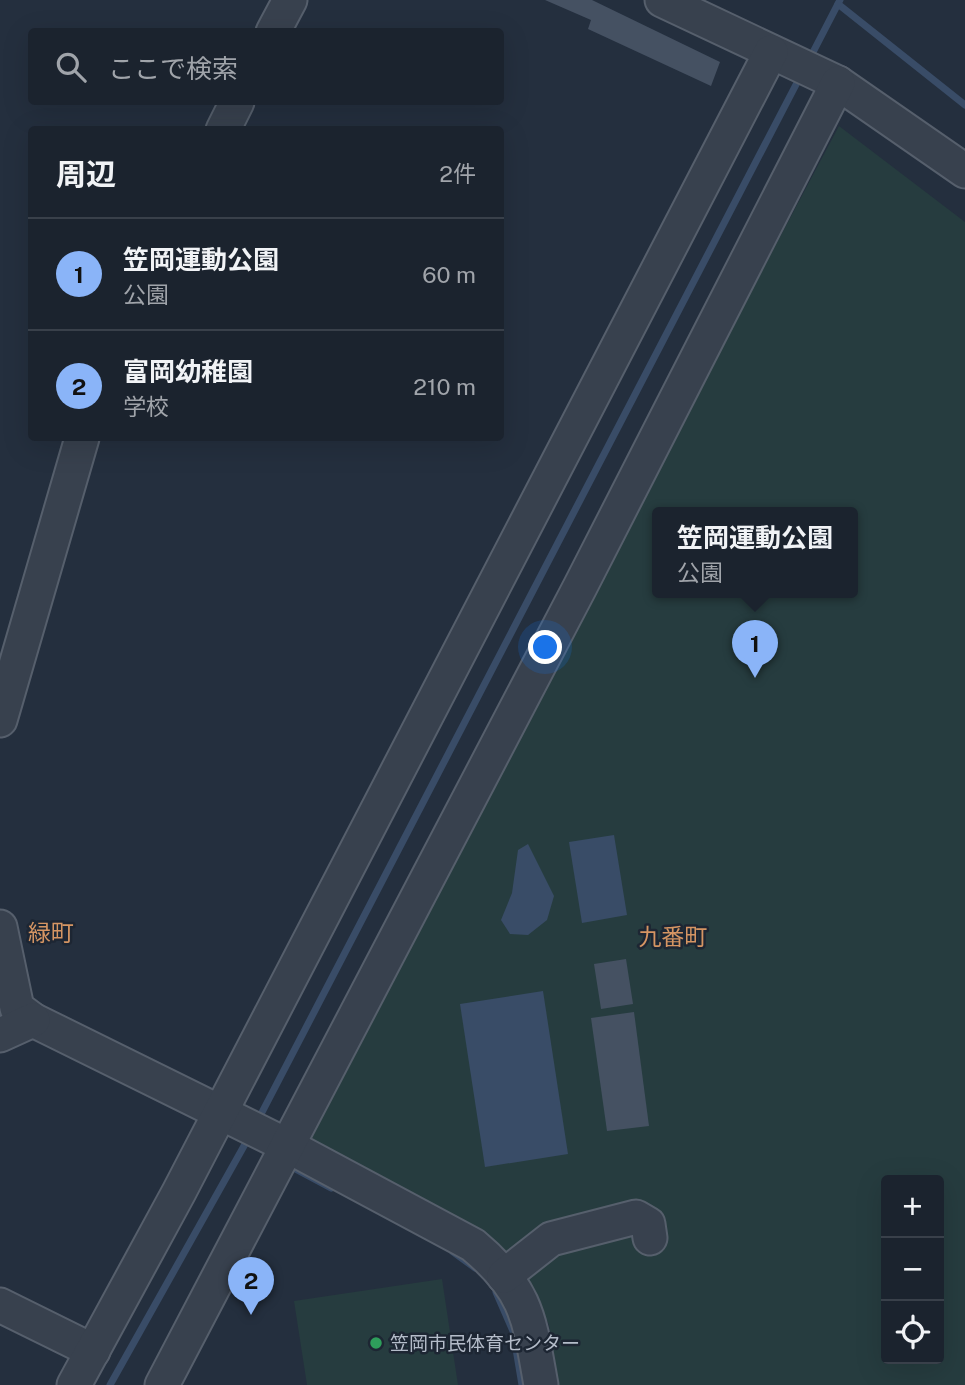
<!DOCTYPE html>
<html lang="ja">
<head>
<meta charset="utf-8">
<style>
	:root { --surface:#1b232e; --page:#242b36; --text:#f1f3f6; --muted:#a0a4aa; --line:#39404a; --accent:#8ab4f8 }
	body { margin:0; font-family:"Public Sans","Noto Sans JP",sans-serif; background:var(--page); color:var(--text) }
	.controls { position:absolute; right:21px; bottom:21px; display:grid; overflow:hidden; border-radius:7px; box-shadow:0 7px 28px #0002 }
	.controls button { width:63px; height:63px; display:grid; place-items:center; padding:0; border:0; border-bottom:2px solid var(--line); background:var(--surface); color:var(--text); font:35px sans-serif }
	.you { position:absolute; left:546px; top:648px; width:24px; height:24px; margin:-18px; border:5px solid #fff; border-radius:50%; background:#1a73e8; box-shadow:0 0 0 10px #1a73e833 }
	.badge { display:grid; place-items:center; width:46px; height:46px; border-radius:50%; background:var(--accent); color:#111; font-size:23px; font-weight:700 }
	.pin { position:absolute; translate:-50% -58px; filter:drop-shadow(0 2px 4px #0008) }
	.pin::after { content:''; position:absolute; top:37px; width:24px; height:21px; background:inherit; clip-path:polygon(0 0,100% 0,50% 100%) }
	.popup { position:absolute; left:652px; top:507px; width:206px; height:91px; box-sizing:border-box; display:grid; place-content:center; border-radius:7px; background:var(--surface); filter:drop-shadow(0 2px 5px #0005); font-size:23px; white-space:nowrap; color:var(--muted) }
	.popup b { font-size:26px; color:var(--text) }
	.popup::after { content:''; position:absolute; left:50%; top:100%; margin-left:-14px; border:14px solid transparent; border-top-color:var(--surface) }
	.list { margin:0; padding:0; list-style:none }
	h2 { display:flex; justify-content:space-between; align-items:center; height:91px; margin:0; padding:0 28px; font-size:30px }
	h2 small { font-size:23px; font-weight:400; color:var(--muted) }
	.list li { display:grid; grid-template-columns:46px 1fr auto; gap:21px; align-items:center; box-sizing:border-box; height:112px; padding:0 28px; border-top:2px solid var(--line) }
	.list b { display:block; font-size:26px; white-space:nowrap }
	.list p { margin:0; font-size:23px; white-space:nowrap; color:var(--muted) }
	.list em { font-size:23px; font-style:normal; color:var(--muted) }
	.icon { flex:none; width:38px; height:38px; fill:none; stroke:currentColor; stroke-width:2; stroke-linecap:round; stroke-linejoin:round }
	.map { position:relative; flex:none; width:965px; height:1385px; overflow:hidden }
	.search { position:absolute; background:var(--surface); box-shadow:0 7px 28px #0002; left:28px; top:28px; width:476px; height:77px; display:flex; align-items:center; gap:18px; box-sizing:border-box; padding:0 24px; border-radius:7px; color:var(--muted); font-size:26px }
	.panel { position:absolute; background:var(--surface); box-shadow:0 7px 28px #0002; left:28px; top:126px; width:476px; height:315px; border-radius:7px }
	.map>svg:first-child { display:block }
	.green { fill:#263c3f; fill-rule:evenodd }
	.water { fill:#394c67 }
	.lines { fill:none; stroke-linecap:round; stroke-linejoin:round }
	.stream { stroke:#394c67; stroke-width:7 }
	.building { fill:#455162 }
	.minor-casing { stroke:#565f6c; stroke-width:37 }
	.minor { stroke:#38414e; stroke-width:33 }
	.leisure-dot { fill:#2e9e5b; stroke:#1d2633; stroke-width:2.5 }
	.labels { text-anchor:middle; stroke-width:5; stroke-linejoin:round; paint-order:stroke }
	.poi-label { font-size:19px; fill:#b4bcc9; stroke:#1d2633; text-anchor:start }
	.quarter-label { font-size:23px; fill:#d59563; stroke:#1d2633 }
</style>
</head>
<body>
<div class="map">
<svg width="965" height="1385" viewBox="0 0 965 1385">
	<rect width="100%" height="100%" fill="#242f3e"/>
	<g class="green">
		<path d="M 839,126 L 965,222 L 965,1385 L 559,1385 L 549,1325 L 528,1279 L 503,1251 L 467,1225 L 303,1134 ZM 657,512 L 853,512 L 853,592 L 657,592 ZM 886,1180 L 939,1180 L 939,1359 L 886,1359 Z"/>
		<polygon points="442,1279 458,1385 307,1385 294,1301"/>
	</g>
	<g class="water">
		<polygon points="614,835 627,915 582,923 569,842"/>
		<polygon points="528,844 554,896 547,920 528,935 510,934 501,920 512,893 518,850"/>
		<polygon points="543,991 568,1154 485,1167 460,1004"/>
	</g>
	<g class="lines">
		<g class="stream">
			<polyline points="838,4 965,105"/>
			<polyline points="810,58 840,0"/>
			<polyline points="258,1120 801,75"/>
			<polyline points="286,1164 331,1188"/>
			<polyline points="453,1252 475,1268"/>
			<polyline points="496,1292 513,1331 522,1385"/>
			<polyline points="110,1385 249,1137"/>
		</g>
	</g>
	<g class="building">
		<polygon points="545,0 592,0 720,62 711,86 588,29 591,20"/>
		<polygon points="626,959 633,1004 601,1009 594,964"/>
		<polygon points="634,1012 649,1126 607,1131 591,1018"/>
	</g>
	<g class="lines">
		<defs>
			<g id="minor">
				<polyline points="662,0 838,83 965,171"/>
				<polyline points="273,32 290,0"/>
				<polyline points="223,130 237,102"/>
				<polyline points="0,720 82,438"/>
				<path d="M 0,927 L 17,1008 L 33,1020 L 288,1146 L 473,1245 C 528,1291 529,1318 541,1385"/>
				<polyline points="0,1035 33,1020"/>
				<polyline points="504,1276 551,1239 636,1217 648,1224 650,1238"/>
				<polyline points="0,1305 93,1351"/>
				<polyline points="74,1385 179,1192 771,52"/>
				<polyline points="162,1385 580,587 838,83"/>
			</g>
		</defs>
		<use href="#minor" class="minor-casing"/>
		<use href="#minor" class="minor"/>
	</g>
	<circle class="leisure-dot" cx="376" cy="1343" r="7"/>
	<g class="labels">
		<g class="poi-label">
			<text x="390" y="1350">笠岡市民体育センター</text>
		</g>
		<g class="quarter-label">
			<text x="51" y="941">緑町</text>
			<text x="673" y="945">九番町</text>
		</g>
	</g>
</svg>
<div class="controls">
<button>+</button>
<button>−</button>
<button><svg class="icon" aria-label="locate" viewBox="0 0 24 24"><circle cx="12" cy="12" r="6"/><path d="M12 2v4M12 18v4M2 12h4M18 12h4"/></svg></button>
</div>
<div class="you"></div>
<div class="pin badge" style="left:755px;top:678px">1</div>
<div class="popup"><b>笠岡運動公園</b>公園</div>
<div class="pin badge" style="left:251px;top:1315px">2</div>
<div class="search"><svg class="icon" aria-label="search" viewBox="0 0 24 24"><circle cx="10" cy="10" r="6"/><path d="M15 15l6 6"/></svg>ここで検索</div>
<section class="panel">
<h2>周辺<small>2件</small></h2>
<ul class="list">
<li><span class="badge">1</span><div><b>笠岡運動公園</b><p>公園</p></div><em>60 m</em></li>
<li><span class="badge">2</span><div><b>富岡幼稚園</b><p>学校</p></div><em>210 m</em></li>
</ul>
</section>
</div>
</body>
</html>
